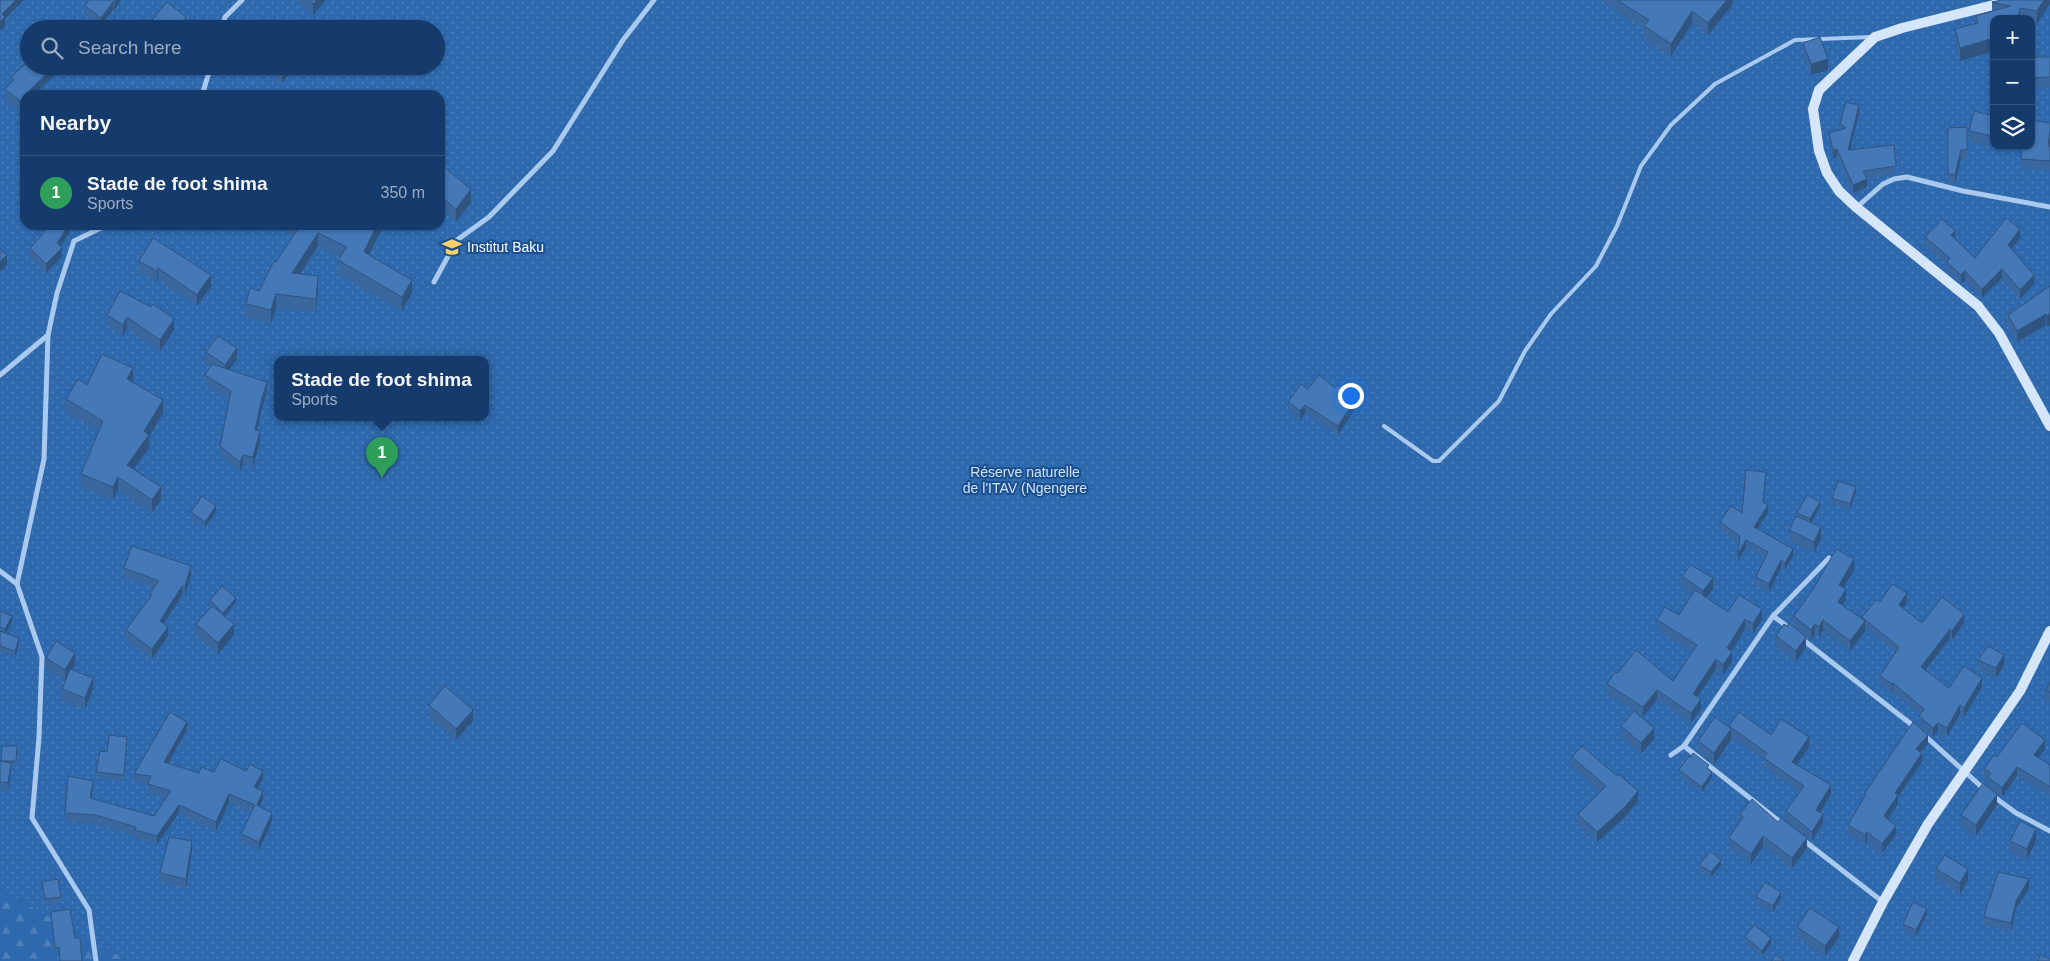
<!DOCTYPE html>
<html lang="en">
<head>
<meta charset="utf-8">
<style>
	:root { --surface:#143b6b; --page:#214673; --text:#f1f3f6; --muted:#9dadc1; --line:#33557e; --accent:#ffd166 }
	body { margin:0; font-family:Arial,sans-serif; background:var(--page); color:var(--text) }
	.controls { position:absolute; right:15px; top:15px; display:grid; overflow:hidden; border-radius:10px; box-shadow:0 1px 4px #0004 }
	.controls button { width:45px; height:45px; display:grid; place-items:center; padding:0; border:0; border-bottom:1px solid var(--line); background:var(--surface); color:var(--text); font:25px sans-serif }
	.you { position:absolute; left:1350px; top:395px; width:18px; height:18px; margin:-12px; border:4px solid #fff; border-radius:50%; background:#1a73e8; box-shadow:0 0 0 8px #1a73e833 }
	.badge { display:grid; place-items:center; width:32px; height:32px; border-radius:50%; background:var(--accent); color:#fff; font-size:16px; font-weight:700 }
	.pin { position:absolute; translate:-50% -41px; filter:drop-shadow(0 1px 2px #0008) }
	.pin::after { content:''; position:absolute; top:26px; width:18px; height:15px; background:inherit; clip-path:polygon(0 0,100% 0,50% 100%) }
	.popup { position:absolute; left:274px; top:356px; width:215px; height:65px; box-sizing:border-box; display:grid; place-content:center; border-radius:10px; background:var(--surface); filter:drop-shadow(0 1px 4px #0005); font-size:16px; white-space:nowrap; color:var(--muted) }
	.popup b { font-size:19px; color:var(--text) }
	.popup::after { content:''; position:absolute; left:50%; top:100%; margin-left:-10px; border:10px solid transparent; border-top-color:var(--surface) }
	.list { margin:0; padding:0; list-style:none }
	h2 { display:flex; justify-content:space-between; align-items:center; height:65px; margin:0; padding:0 20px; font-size:21px }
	h2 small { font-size:16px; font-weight:400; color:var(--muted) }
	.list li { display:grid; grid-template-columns:32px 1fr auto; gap:15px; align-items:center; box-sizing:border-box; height:75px; padding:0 20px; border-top:1px solid var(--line) }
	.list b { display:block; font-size:19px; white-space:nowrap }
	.list p { margin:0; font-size:16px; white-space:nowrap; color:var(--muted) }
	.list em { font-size:16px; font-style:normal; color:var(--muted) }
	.icon { flex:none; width:28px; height:28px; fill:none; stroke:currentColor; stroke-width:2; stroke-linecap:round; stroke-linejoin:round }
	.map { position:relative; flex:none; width:2050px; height:961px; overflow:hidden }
	.search { position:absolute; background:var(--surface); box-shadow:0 1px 4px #0004; left:20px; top:20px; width:425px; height:55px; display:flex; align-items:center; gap:12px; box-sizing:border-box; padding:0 18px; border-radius:28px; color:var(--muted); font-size:19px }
	.panel { position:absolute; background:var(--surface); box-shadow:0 1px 4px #0004; left:20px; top:90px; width:425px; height:140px; border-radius:15px }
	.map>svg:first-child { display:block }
	.forest { fill:url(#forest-firs) }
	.park { fill:url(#park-dots); fill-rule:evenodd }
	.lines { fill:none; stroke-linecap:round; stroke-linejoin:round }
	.lane { stroke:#a9c9ee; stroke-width:4 }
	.street { stroke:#a9c9ee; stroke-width:5 }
	.secondary { stroke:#d6e6fa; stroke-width:10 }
	.wall { fill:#3a679d }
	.shaded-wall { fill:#305480 }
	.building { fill:#4478b7; stroke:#305480 }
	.labels { text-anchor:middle; stroke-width:4; stroke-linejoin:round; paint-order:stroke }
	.poi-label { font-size:14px; fill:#fff; stroke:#1b4f8f; text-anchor:start }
	.park-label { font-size:14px; fill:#cfe3fa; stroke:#1b4f8f }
</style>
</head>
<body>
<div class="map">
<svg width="2050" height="961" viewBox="0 0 2050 961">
	<defs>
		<pattern id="forest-firs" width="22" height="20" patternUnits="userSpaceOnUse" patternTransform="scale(1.25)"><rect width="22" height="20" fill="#2e69ad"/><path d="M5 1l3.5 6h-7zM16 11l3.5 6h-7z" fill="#4d80b9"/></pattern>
		<pattern id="park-dots" width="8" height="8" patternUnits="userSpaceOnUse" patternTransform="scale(1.25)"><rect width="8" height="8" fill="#2e69ad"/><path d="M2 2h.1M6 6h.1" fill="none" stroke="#4d80b9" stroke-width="1.8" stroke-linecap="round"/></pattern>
	</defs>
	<rect width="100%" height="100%" fill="#1b4f8f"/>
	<polygon class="forest" points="0,889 129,961 0,961"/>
	<path class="park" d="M 0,0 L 2050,0 L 2050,961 L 129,961 L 0,889 ZM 1994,19 L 2031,19 L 2031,146 L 1994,146 ZM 29,29 L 436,29 L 436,66 L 29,66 ZM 25,95 L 440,95 L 440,225 L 25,225 ZM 278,359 L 486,359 L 486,417 L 278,417 Z"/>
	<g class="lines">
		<polyline class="lane" points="1384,426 1433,461 1439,461 1499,401 1525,351 1551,314 1596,266 1617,226 1641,166 1671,125 1715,84 1795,40 1871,37"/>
		<g class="street">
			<polyline points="221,29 225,17 242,0"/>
			<polyline points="202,95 211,66"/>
			<polyline points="1857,207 1883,184 1894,179 1907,177 1963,191 2050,207"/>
			<polyline points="434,282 457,240 489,217 553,151 623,40 654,0"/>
			<polyline points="0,375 48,335"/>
			<polyline points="0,571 17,584"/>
			<polyline points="1773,616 1788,627"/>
			<polyline points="1802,639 1916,728"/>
			<polyline points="1924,735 1984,789"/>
			<polyline points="1684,746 1784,825"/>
			<polyline points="1671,755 1684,746 1773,616 1829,558"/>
			<polyline points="1993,796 2016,813 2050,831"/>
			<polyline points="1802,839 1883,902"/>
			<polyline points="96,961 89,910 32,818 39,737 42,657 17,584 44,459 48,335 57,293 74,241 107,225"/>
		</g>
		<g class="secondary">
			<polyline points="2014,0 1902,28 1875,37 1819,90 1813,109 1819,151 1827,173 1839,191 1856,207 1978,306 1999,333 2050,426"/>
			<polyline points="1853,961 1883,902 1928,824 2020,691 2050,631"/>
		</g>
	</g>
	<g class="wall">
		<polygon points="89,0 121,0 114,11 113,10 101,26 85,14 85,6"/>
		<polygon points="296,0 326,0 313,15"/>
		<polygon points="1602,0 1733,0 1733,4 1708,35 1692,23 1671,56 1644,38 1644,29 1617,12"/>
		<polygon points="2050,0 2037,24 2031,23 2031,19 1994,19 1960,61 1955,42 1955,29 1976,24 1976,16 1992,11 1992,2"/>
		<polygon points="1803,43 1828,70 1811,75 1803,54"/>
		<polygon points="2050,57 2050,88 2032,89 2032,78"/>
		<polygon points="264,66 297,66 294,71 292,70 282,83 264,69"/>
		<polygon points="11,77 25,95 21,111 5,99 5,89 11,83"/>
		<polygon points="1859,113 1850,150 1896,166 1896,174 1867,178 1867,187 1853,193 1837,157 1833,158 1829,141 1829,133 1840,130 1840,124"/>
		<polygon points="1994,116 1992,147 1969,142 1969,131"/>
		<polygon points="1967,127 1967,159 1961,159 1955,184 1948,183 1948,128"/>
		<polygon points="2050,140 2049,146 2050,146 2050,170 2021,168 2021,159"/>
		<polygon points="440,164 471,203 456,222 440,209"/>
		<polygon points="276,225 384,225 369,255 412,293 402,311 338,274 338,260 340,257 318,246 300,274 318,289 316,312 276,308 271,324 246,317 246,304 259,291 276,262 293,236"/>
		<polygon points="69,234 60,247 62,257 46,273 30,257 30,248"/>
		<polygon points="1925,237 1955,238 1975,258 2020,238 2012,249 2034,284 2020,299 2002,278 1982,298 1965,280 1961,284 1947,271 1947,265 1925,246"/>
		<polygon points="139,261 211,286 197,306 158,279 157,282 139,272"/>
		<polygon points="2050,286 2047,327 2046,325 2017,342 2008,326 2008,315"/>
		<polygon points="120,291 174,330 160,351 127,328 123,336 107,326 107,315"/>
		<polygon points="206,352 237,359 230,370 267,392 262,408 257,431 260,441 253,467 243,464 240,471 220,456 220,446 229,399 205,385 205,375 211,366 206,363"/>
		<polygon points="133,381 132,382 163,413 149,437 149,448 133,469 161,500 152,513 118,490 113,500 81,487 81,474 99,431 66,412 66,399 87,385"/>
		<polygon points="1335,388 1357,406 1338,435 1305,413 1300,420 1288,410 1288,402 1308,389"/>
		<polygon points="1766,479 1763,502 1768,512 1758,529 1793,556 1785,570 1781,568 1769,592 1756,585 1756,577 1765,558 1746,547 1738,561 1739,543 1720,530 1720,522 1742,513"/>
		<polygon points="1856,492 1850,509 1832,504 1832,498"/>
		<polygon points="1820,507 1812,523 1821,538 1814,553 1789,541 1789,530 1797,516 1797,513"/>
		<polygon points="191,512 216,512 205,527 191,518"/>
		<polygon points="124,568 191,575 185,596 182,595 164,624 168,636 152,659 126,639 126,630 150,597 150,594 154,588 124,577"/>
		<polygon points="1854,570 1844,588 1846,599 1842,605 1862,620 1862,617 1880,602 1907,602 1903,608 1922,623 1964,623 1952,640 1950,638 1925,670 1949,688 1982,687 1964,717 1960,714 1947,737 1938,732 1933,737 1919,725 1919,716 1920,714 1893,692 1892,693 1880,685 1880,676 1895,652 1865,628 1865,631 1850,651 1823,631 1819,637 1815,634 1811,640 1794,627 1794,616"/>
		<polygon points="1682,576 1713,589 1706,598 1728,612 1762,619 1753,634 1745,629 1731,651 1732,662 1723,675 1716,669 1697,697 1701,709 1691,723 1657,699 1643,717 1636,712 1654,739 1641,754 1621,737 1621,726 1634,711 1607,694 1607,684 1618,673 1673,681 1693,652 1657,630 1657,620 1679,615 1692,594 1682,586"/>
		<polygon points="210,600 236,603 225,616 234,635 218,654 196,635 196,624 211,607 210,605"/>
		<polygon points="0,611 12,622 6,634 19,644 15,657 0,652"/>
		<polygon points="1776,636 1806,648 1796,662 1776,647"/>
		<polygon points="46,658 75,664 72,669 93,689 85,709 62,700 62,689 67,678 65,681 46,669"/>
		<polygon points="1978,660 2004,665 1996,678 1978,670"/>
		<polygon points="2050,682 2050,702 2046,700 2046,691"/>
		<polygon points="429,705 473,721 456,740 429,716"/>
		<polygon points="1729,726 1771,735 1809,747 1797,764 1831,794 1820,812 1823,823 1812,841 1786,821 1786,811 1800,792 1764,767 1764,759 1731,737 1731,740 1714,764 1698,752 1698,741 1729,728"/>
		<polygon points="187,730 168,763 199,773 214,772 263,779 258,788 263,799 260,806 272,821 259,850 241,842 241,834 252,812 229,803 216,831 179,813 157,844 135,839 135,835 95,824 65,822 65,813 93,789 91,799 154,816 166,798 148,793 148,784 134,782 134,774"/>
		<polygon points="127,742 124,781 96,777 96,772"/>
		<polygon points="1928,744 1921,752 1922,762 1898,797 1898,804 1888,819 1896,835 1882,853 1867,841 1865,844 1848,834 1848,825 1865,796 1865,793"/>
		<polygon points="17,746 16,767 11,767 8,791 0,790 0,761 1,761"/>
		<polygon points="2045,749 2038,758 2050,765 2050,796 2017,776 2002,797 1988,786 1988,781 1984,778 1984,769 1997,757"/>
		<polygon points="1572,757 1638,801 1625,817 1597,842 1578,823 1578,814 1600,792 1572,767"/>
		<polygon points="1709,769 1712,777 1702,792 1679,775 1679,770"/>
		<polygon points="1997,805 1976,836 1961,826 1961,815"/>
		<polygon points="1740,814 1807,848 1792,868 1763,846 1751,864 1729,848 1729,838 1740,822"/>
		<polygon points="2036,840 2027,860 2010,852 2010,841"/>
		<polygon points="192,851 186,888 160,882 160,873"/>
		<polygon points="1699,865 1721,865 1711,877 1699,870"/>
		<polygon points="1936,869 1968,880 1960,894 1936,880"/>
		<polygon points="42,882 61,897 61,902 45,905 42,888"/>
		<polygon points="2029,888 2016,909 2011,931 1984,925 1984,917 1990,899"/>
		<polygon points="1756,897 1781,897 1773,912 1756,903"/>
		<polygon points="70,909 59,953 55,953 51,912"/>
		<polygon points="1927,914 1916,936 1903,929 1903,924"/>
		<polygon points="1797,927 1839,937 1825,956 1797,937"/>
		<polygon points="1745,937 1771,944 1762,956 1745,943"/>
	</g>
	<g class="shaded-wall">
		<polygon points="16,0 24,0 5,19 5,26 0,31 0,22 2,14"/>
		<polygon points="116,0 121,0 114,11 114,3"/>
		<polygon points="317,0 326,0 313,15 313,4"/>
		<polygon points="1727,0 1733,0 1733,4 1708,35 1708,23"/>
		<polygon points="2044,0 2050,0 2050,4 2037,24 2037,11"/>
		<polygon points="113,2 113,10 101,26 101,18"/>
		<polygon points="2020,8 2020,19 2016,19"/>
		<polygon points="1692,11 1692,23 1671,56 1671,44"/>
		<polygon points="186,17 186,27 185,29 177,29"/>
		<polygon points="1994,38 1994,51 1960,61 1960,48"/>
		<polygon points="1828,59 1828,70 1811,75 1811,64"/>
		<polygon points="55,66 64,66 34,95 26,95 34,86"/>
		<polygon points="287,66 292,66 292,70 282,83 282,74"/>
		<polygon points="294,66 297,66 294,71"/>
		<polygon points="25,97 25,106 21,111 21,102"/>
		<polygon points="1859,105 1859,113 1848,158 1848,150"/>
		<polygon points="1994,128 1994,139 1992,147 1992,136"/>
		<polygon points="2050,131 2050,140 2048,154 2048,146"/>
		<polygon points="1837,149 1837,157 1833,158 1833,150"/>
		<polygon points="1961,150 1961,159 1955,184 1955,175"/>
		<polygon points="1867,179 1867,187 1853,193 1853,185"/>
		<polygon points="471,189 471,203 456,222 456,209"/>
		<polygon points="69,225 69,234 57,252 57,243"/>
		<polygon points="377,225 384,225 364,265 364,252"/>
		<polygon points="2020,229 2020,238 2008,254 2008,245"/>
		<polygon points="1955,231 1955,240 1951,235"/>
		<polygon points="318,233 318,246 292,287 292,273"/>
		<polygon points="62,248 62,257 46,273 46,264"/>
		<polygon points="7,255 7,265 0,272 0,262"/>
		<polygon points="158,268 158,279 157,282 157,271"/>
		<polygon points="2002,269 2002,278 1982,298 1982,289"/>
		<polygon points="1965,271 1965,280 1961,284 1961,275"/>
		<polygon points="211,275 211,286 197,306 197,295"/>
		<polygon points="2034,275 2034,284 2020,299 2020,290"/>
		<polygon points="318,276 318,289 316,312 316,299"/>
		<polygon points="412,280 412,293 402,311 402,297"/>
		<polygon points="276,294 276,308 271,324 271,310"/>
		<polygon points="2046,314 2046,325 2017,342 2017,331"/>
		<polygon points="2050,314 2050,325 2047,327 2047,316"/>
		<polygon points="127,317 127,328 123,336 123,325"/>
		<polygon points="174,319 174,330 160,351 160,340"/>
		<polygon points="237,348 237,359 225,376 225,365"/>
		<polygon points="133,368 133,381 127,392 127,379"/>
		<polygon points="267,382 267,392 262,408 255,440 255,430 262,398"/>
		<polygon points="1357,397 1357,406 1338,435 1338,426"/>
		<polygon points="163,400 163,413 149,437 149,448 127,478 127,465 144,431"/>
		<polygon points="1305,405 1305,413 1300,420 1300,411"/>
		<polygon points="260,431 260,441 253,467 253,457"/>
		<polygon points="243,455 243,464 240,471 240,462"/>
		<polygon points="118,477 118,490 113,500 113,487"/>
		<polygon points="161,487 161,500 152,513 152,500"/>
		<polygon points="1856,487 1856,492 1850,509 1850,504"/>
		<polygon points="1820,502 1820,507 1810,525 1810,519"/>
		<polygon points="1768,505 1768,512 1754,534 1754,527"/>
		<polygon points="216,506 216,512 205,527 205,522"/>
		<polygon points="1821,527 1821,538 1814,553 1814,542"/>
		<polygon points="1746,540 1746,547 1738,561 1738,554"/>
		<polygon points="1793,549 1793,556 1785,570 1785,563"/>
		<polygon points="1854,559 1854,570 1839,595 1839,585"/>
		<polygon points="1781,560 1781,568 1769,592 1769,584"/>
		<polygon points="191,566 191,575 185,596 185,586"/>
		<polygon points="1713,578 1713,589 1703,602 1703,591"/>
		<polygon points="182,586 182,595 160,630 160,621"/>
		<polygon points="1846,589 1846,599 1838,612 1838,602"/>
		<polygon points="1907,593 1907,602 1899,614 1899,605"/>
		<polygon points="236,598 236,603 223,618 223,613"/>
		<polygon points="1762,609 1762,619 1753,634 1753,624"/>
		<polygon points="1964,614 1964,623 1952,640 1952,631"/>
		<polygon points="12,616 12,622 5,635 5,629"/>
		<polygon points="1745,619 1745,629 1727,658 1727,648"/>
		<polygon points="1823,620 1823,631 1819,637 1819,627"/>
		<polygon points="1865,621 1865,631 1850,651 1850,641"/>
		<polygon points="234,624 234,635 218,654 218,643"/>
		<polygon points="1815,624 1815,634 1811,640 1811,630"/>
		<polygon points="168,627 168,636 152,659 152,649"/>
		<polygon points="1950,629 1950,638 1921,676 1921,667"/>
		<polygon points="1806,637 1806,648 1796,662 1796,651"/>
		<polygon points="19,638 19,644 15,657 15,651"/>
		<polygon points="1732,652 1732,662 1723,675 1723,665"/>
		<polygon points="75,653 75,664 65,681 65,670"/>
		<polygon points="2004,655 2004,665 1996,678 1996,668"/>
		<polygon points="1716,659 1716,669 1693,704 1693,694"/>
		<polygon points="93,678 93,689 85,709 85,698"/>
		<polygon points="1982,678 1982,687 1964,717 1964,708"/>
		<polygon points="1893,683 1893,692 1892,693 1892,684"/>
		<polygon points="1657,690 1657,699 1643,717 1643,707"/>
		<polygon points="1701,699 1701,709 1691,723 1691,713"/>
		<polygon points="1960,705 1960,714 1947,737 1947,728"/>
		<polygon points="473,710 473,721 456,740 456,729"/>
		<polygon points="187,722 187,730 164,770 164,762"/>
		<polygon points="1938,723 1938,732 1933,737 1933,728"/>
		<polygon points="1654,728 1654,739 1641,754 1641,743"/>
		<polygon points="1731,729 1731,740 1714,764 1714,753"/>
		<polygon points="1928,735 1928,744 1916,758 1916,749"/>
		<polygon points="1809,737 1809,747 1792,771 1792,762"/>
		<polygon points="2045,740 2045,749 2034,764 2034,755"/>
		<polygon points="1922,753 1922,762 1898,797 1898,804 1884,825 1884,816 1895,793"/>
		<polygon points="11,763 11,771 8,791 8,783"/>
		<polygon points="2017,767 2017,776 2002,797 2002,788"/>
		<polygon points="263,771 263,779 254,795 254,787"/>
		<polygon points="1712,772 1712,777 1702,792 1702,787"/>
		<polygon points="93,781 93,789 90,807 90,798"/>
		<polygon points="1831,785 1831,794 1816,819 1816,810"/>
		<polygon points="263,791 263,799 257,813 257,805"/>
		<polygon points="1638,791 1638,801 1625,817 1597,842 1597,832"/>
		<polygon points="229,794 229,803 216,831 216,822"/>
		<polygon points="1997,794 1997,805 1976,836 1976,825"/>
		<polygon points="179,805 179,813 157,844 157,836"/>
		<polygon points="272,813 272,821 259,850 259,842"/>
		<polygon points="1823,814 1823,823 1812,841 1812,832"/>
		<polygon points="1896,826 1896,835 1882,853 1882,844"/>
		<polygon points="2036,829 2036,840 2027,860 2027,849"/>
		<polygon points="1867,832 1867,841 1865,844 1865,835"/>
		<polygon points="1763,836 1763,846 1751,864 1751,854"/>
		<polygon points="1807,838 1807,848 1792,868 1792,858"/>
		<polygon points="192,841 192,851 186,888 186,879"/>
		<polygon points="1721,860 1721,865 1711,877 1711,872"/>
		<polygon points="1968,869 1968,880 1960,894 1960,883"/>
		<polygon points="2029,879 2029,888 2016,909 2011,931 2011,923 2016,901"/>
		<polygon points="1781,892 1781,897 1773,912 1773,906"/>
		<polygon points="1927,909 1927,914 1916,936 1916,930"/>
		<polygon points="1839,927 1839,937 1825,956 1825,946"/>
		<polygon points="1771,938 1771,944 1762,956 1762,951"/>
	</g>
	<g class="building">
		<polygon points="0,0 16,0 2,14 5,17 0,22"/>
		<polygon points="89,0 116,0 114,3 113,2 101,18 85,6"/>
		<polygon points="309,0 317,0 313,4"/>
		<polygon points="1617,0 1727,0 1708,23 1692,11 1671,44 1644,26 1649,20"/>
		<polygon points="2001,0 2044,0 2037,11 2020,8 2018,18 1994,19 1994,38 1960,48 1955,29 1978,23 1976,16 2010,6 1992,2"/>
		<polygon points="167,2 186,17 177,29 152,29 148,25"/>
		<polygon points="1820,37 1828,59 1811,64 1803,43"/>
		<polygon points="2035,57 2050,57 2050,77 2032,78"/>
		<polygon points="29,61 29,66 55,66 34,86 26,95 25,95 25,97 21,102 5,89 14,80 11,77"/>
		<polygon points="272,66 287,66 282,74"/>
		<polygon points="1846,102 1859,105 1848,150 1894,145 1896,166 1863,171 1867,179 1853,185 1837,149 1833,150 1829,133 1846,128 1840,124"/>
		<polygon points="1974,111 1994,116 1994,128 1992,136 1969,131"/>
		<polygon points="2031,120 2050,123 2050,131 2048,146 2050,146 2050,161 2021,159 2022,146 2031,146"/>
		<polygon points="1967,127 1967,150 1961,150 1955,175 1948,174 1948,128"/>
		<polygon points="440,164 471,189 456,209 440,196"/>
		<polygon points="2006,218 2020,229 2008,245 2034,275 2020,290 2002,269 1982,289 1965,271 1961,275 1952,267 1947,262 1950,258 1925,237 1942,219 1955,231 1951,235 1975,258"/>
		<polygon points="49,225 69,225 57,243 62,248 46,264 30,248 42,235"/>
		<polygon points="296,225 377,225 364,252 412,280 402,297 338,260 347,247 318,233 292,273 318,276 316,299 276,294 271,310 246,304 250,288 259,291 274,261 276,262 299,227"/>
		<polygon points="153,238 211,275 197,295 158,268 157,271 139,261"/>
		<polygon points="0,249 7,255 0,262"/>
		<polygon points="2050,286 2050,314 2047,316 2046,314 2017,331 2008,315"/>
		<polygon points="120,291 151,307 153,304 174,319 160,340 127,317 123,325 107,315"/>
		<polygon points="218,336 237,348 225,365 206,352"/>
		<polygon points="102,354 133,368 127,379 163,400 144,431 149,435 127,465 161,487 152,500 118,477 113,487 81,474 103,421 66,399 78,379 87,385"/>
		<polygon points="212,364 267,382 262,398 255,430 260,431 253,457 243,455 240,462 220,446 231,391 205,375"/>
		<polygon points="1319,375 1335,388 1337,385 1357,397 1338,426 1305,405 1300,411 1288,402 1301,384 1308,389"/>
		<polygon points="1746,470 1766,472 1763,502 1768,505 1754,527 1793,549 1785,563 1781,560 1769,584 1756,577 1768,552 1746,540 1738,554 1740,536 1720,522 1731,506 1742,513"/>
		<polygon points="1838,481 1856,487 1850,504 1832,498"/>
		<polygon points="1807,495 1820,502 1810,519 1797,513"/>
		<polygon points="202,496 216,506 205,522 191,512"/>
		<polygon points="1796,516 1821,527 1814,542 1789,530"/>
		<polygon points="132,546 191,566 185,586 182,586 160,621 168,627 152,649 126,630 152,595 150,594 159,581 124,568"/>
		<polygon points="1836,549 1854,559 1839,585 1846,589 1838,602 1865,621 1850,641 1823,620 1819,627 1815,624 1811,630 1794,616 1814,588"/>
		<polygon points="1691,565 1713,578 1703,591 1682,576"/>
		<polygon points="1892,584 1907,593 1899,605 1922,623 1942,597 1964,614 1952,631 1950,629 1921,667 1949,688 1964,666 1982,678 1964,708 1960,705 1947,728 1938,723 1933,728 1919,716 1924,709 1893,683 1892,684 1880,676 1899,647 1862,617 1876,600 1880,602"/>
		<polygon points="222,586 236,598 223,613 210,600"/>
		<polygon points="1695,590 1728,612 1739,595 1762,609 1753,624 1745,619 1727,648 1732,652 1723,665 1716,659 1693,694 1701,699 1691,713 1657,690 1643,707 1607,684 1615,672 1618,673 1636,650 1673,681 1697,645 1657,620 1665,607 1679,615"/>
		<polygon points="212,606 234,624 218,643 196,624"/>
		<polygon points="0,611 12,616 5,629 0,627"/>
		<polygon points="1789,623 1806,637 1796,651 1776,636 1784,624 1787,626"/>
		<polygon points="0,631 19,638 15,651 0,646"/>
		<polygon points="56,641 75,653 65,670 46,658"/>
		<polygon points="1988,646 2004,655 1996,668 1978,660"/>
		<polygon points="70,669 93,678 85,698 62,689"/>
		<polygon points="2050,682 2050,692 2046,691"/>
		<polygon points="445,686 473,710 456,729 429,705"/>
		<polygon points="1634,711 1654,728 1641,743 1621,726"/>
		<polygon points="170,712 187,722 164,762 199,773 201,767 214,772 221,759 246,771 250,764 263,771 254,787 263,791 257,805 272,813 259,842 241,834 255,805 229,794 216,822 179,805 157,836 135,830 136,827 95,815 65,813 68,776 93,781 90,798 154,816 171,791 148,784 151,776 134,774"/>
		<polygon points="1739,712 1771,735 1781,719 1809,737 1792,762 1831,785 1816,810 1823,814 1812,832 1786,811 1804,786 1764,758 1767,753 1729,726"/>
		<polygon points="1715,717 1731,729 1714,753 1698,741"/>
		<polygon points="1913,722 1928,735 1916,749 1922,753 1895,793 1898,795 1884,816 1896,826 1882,844 1867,832 1865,835 1848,825 1866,794 1865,793"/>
		<polygon points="2022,723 2045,740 2034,755 2050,765 2050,787 2017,767 2002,788 1988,777 1991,773 1984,769 1994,755 1997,757"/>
		<polygon points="109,735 127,737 124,775 96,772 100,751 107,752"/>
		<polygon points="2,746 17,746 16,761 1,761"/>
		<polygon points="1582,746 1617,776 1618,774 1638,791 1625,807 1597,832 1578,814 1606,786 1572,757"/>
		<polygon points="1693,753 1709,765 1707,768 1712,772 1702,787 1679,770 1689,756 1691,757"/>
		<polygon points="0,761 11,763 8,783 0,782"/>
		<polygon points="1983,783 1997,794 1976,825 1961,815"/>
		<polygon points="1752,799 1778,822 1781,818 1807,838 1792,858 1763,836 1751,854 1729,838 1743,817 1740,814"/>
		<polygon points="2020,821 2036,829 2027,849 2010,841"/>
		<polygon points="169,837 192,841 186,879 160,873"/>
		<polygon points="1710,851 1721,860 1711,872 1699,865"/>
		<polygon points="1945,855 1968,869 1960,883 1936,869"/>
		<polygon points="1998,872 2029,879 2016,901 2011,923 1984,917 1989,899 1990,899"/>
		<polygon points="58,879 61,897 45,899 42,882"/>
		<polygon points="1765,882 1781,892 1773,906 1756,897"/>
		<polygon points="1913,902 1927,909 1916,930 1903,924"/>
		<polygon points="1810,908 1839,927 1825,946 1797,927"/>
		<polygon points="70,909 75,938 80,938 82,961 60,961 59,947 55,948 51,912"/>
		<polygon points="1754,925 1771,938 1762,951 1745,937"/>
		<polygon points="1776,955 1784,961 1771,961"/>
		<polygon points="2040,955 2050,959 2050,961 2038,961"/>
	</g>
	<defs>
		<symbol id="school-bare" viewBox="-9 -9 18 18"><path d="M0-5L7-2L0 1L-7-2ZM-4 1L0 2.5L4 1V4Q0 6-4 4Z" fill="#ffd166" stroke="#1b4f8f" stroke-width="2.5" paint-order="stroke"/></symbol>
	</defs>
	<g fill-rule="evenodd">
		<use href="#school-bare" x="438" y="233" width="28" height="28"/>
	</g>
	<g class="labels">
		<g class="poi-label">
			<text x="467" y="252">Institut Baku</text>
		</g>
		<g class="park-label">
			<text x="1025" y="477">Réserve naturelle<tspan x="1025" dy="16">de l'ITAV (Ngengere</tspan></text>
		</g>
	</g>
</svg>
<div class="controls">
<button>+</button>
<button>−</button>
<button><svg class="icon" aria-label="layers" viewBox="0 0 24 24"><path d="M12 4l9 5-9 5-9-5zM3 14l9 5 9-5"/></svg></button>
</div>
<div class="you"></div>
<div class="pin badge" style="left:382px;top:478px;background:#2e9e5b">1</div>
<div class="popup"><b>Stade de foot shima</b>Sports</div>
<div class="search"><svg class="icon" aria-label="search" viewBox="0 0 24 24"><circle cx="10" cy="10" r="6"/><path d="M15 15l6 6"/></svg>Search here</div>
<section class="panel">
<h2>Nearby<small></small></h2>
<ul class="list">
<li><span class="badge" style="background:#2e9e5b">1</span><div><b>Stade de foot shima</b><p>Sports</p></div><em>350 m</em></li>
</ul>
</section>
</div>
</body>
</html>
